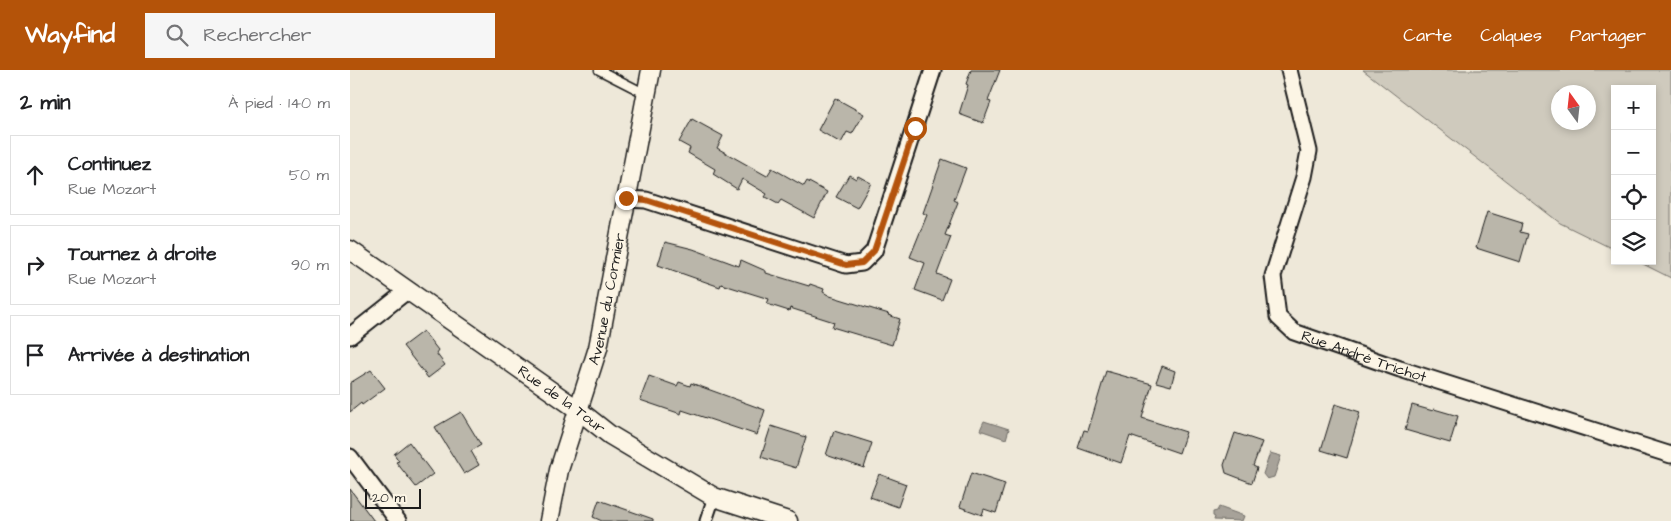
<!DOCTYPE html>
<html lang="fr">
<head>
<meta charset="utf-8">
<style>
	:root { --surface:#fff; --page:#f6f6f6; --text:#202124; --muted:#757577; --line:#e0e0e0; --accent:#b45309 }
	body { margin:0; font-family:"Architects Daughter",sans-serif; background:var(--page); color:var(--text) }
	.controls { position:absolute; right:15px; top:15px; display:grid; overflow:hidden; border-radius:0px; box-shadow:0 2px 8px #0003 }
	.controls button { width:45px; height:45px; display:grid; place-items:center; padding:0; border:0; border-bottom:1px solid var(--line); background:var(--surface); color:var(--text); font:25px sans-serif }
	.compass { position:absolute; left:1201px; top:15px; width:45px; height:45px; border-radius:50%; background:var(--surface); box-shadow:0 2px 8px #0003; rotate:345deg }
	.scale { position:absolute; left:15px; bottom:12px; width:56px; box-sizing:border-box; padding-left:5px; border:2px solid #1c1c1c; border-top:0; font-size:14px; line-height:18px; white-space:nowrap; color:#1c1c1c; -webkit-text-stroke:4px #fcf5e5; paint-order:stroke }
	.stop { position:absolute; width:15px; height:15px; margin:-11px; border:4px solid #b45309; border-radius:50%; background:#fff }
	.stop.end { background:#b45309; border-color:#fff; box-shadow:0 1px 5px #0008 }
	.list { margin:0; padding:0; list-style:none }
	h2 { display:flex; justify-content:space-between; align-items:center; height:65px; margin:0; padding:0 20px; font-size:21px }
	h2 small { font-size:16px; font-weight:400; color:var(--muted) }
	.list li { display:grid; grid-template-columns:32px 1fr auto; gap:15px; align-items:center; box-sizing:border-box; height:80px; margin:0 10px 10px; padding:0 10px; border:1px solid var(--line); border-radius:0px }
	.list b { display:block; font-size:19px; white-space:nowrap }
	.list p { margin:0; font-size:16px; white-space:nowrap; color:var(--muted) }
	.list em { font-size:16px; font-style:normal; color:var(--muted) }
	.icon { flex:none; width:28px; height:28px; fill:none; stroke:currentColor; stroke-width:2; stroke-linecap:round; stroke-linejoin:round }
	.map { position:relative; flex:none; width:1321px; height:451px; overflow:hidden }
	header { display:flex; align-items:center; gap:30px; box-sizing:border-box; height:70px; padding:0 25px; background:var(--accent); color:#fff }
	header strong { font-size:24px }
	nav { display:flex; gap:28px; margin-inline-start:auto; font-size:18px }
	.search { width:350px; height:45px; background:var(--page); display:flex; align-items:center; gap:12px; box-sizing:border-box; padding:0 18px; border-radius:0px; color:var(--muted); font-size:19px }
	main { display:flex }
	aside { flex:1; background:var(--surface) }
	.map>svg:first-child { display:block }
	.green { fill:#cfcabd; stroke:#76736c; fill-rule:evenodd }
	.water { fill:#a7a299; stroke:#6f6c67 }
	.building { fill:#bab6aa; stroke:#1c1c1c }
	.lines { fill:none; stroke-linecap:round; stroke-linejoin:round }
	.service-casing { stroke:#1c1c1c; stroke-width:11 }
	.pedestrian-casing { stroke:#1c1c1c; stroke-width:15 }
	.minor-casing { stroke:#1c1c1c; stroke-width:19 }
	.tertiary-casing { stroke:#1c1c1c; stroke-width:21 }
	.service { stroke:#fcf5e5; stroke-width:8 }
	.pedestrian { stroke:#fcf5e5; stroke-width:11 }
	.minor { stroke:#fcf5e5; stroke-width:15 }
	.tertiary { stroke:#fcf5e5; stroke-width:18 }
	.route { stroke:#b45309; stroke-width:6 }
	.labels { text-anchor:middle; stroke-width:4; stroke-linejoin:round; paint-order:stroke }
	.street-label { font-size:15px; fill:#1c1c1c; stroke:#fcf5e5 }
</style>
</head>
<body>
<header>
<strong>Wayfind</strong>
<div class="search"><svg class="icon" aria-label="search" viewBox="0 0 24 24"><circle cx="10" cy="10" r="6"/><path d="M15 15l6 6"/></svg>Rechercher</div>
<nav><a>Carte</a><a>Calques</a><a>Partager</a></nav>
</header>
<main>
<aside>
<h2>2 min<small>À pied · 140 m</small></h2>
<ul class="list">
<li><svg class="icon" aria-label="ahead" viewBox="0 0 24 24"><path d="M12 20V5M6 11l6-6 6 6"/></svg><div><b>Continuez</b><p>Rue Mozart</p></div><em>50 m</em></li>
<li><svg class="icon" aria-label="right" viewBox="0 0 24 24"><path d="M7 20v-9h11M14 6l5 5-5 5"/></svg><div><b>Tournez à droite</b><p>Rue Mozart</p></div><em>90 m</em></li>
<li><svg class="icon" aria-label="arrive" viewBox="0 0 24 24"><path d="M6 21V4h12l-3 4 3 4H6"/></svg><div><b>Arrivée à destination</b></div></li>
</ul>
</aside>
<div class="map">
<svg width="1321" height="451" viewBox="0 0 1321 451">
	<rect width="100%" height="100%" fill="#eee8d9"/>
	<filter id="ink" filterUnits="userSpaceOnUse"><feTurbulence type="fractalNoise" baseFrequency=".02" numOctaves="2"/><feDisplacementMap in="SourceGraphic" scale="10" xChannelSelector="R" yChannelSelector="G"/><feConvolveMatrix kernelMatrix="1 2 1 2 8 2 1 2 1" color-interpolation-filters="sRGB"/></filter>
	<g filter="url(#ink)">
		<path class="green" d="M 1013,0 L 1321,0 L 1321,208 L 1287,191 L 1302,191 L 1302,19 L 1265,19 L 1265,180 L 1210,153 ZM 1208,22 L 1238,22 L 1238,52 L 1208,52 Z"/>
		<g class="water">
			<polygon points="634,351 659,359 656,369 630,360"/>
			<polygon points="920,383 931,386 924,407 917,409 913,404"/>
			<polygon points="869,437 894,446 892,451 864,450 865,447 863,446 863,442 867,441"/>
		</g>
		<g class="building">
			<polygon points="621,0 650,0 638,31 641,32 633,53 609,44 618,15 616,14"/>
			<polygon points="485,28 514,44 502,64 497,62 491,73 468,60"/>
			<polygon points="342,49 373,66 367,78 417,106 422,98 454,116 457,111 477,122 464,148 431,130 428,134 415,127 417,124 392,109 387,119 363,104 365,99 338,83 340,78 329,72"/>
			<polygon points="592,89 616,98 604,130 608,132 595,165 601,167 587,204 600,209 592,230 565,220 575,193 560,187 577,145 573,143"/>
			<polygon points="499,105 506,109 508,106 521,113 507,138 486,127"/>
			<polygon points="1137,142 1172,153 1170,162 1178,164 1170,192 1126,178"/>
			<polygon points="315,172 343,179 389,196 391,190 416,201 416,203 459,216 460,214 474,219 473,222 480,226 539,244 538,245 550,249 542,275 482,257 484,252 440,238 439,241 417,234 419,229 371,214 370,217 308,195"/>
			<polygon points="73,261 88,280 86,283 95,295 78,308 53,276"/>
			<polygon points="812,296 825,301 821,316 806,312"/>
			<polygon points="21,300 35,318 12,335 11,333 0,342 0,313"/>
			<polygon points="756,301 802,314 792,348 836,362 829,383 780,366 771,393 728,378 734,360 738,361"/>
			<polygon points="299,306 327,316 329,312 340,316 341,313 415,340 407,365 332,340 331,344 290,330"/>
			<polygon points="985,334 1010,342 997,388 971,380"/>
			<polygon points="1062,335 1083,341 1084,339 1108,346 1100,373 1055,360"/>
			<polygon points="111,342 131,375 121,381 129,395 114,404 85,357"/>
			<polygon points="421,356 456,367 446,398 411,387"/>
			<polygon points="484,361 522,373 514,398 476,385"/>
			<polygon points="885,363 912,372 903,396 907,398 902,413 876,403 874,395"/>
			<polygon points="59,372 83,404 66,417 46,392 49,391 44,384"/>
			<polygon points="621,403 655,414 646,443 634,439 632,445 610,437"/>
			<polygon points="529,404 556,414 548,437 520,427"/>
			<polygon points="0,419 24,451 0,451"/>
			<polygon points="249,430 303,449 303,451 252,451 243,447"/>
		</g>
		<g class="lines">
			<defs>
				<polyline id="service" points="249,0 296,24"/>
				<polyline id="pedestrian" points="356,451 364,427"/>
				<g id="minor">
					<path id="s1" d="M 939,0 L 959,81 L 954,107 L 923,206 L 928,247 L 944,262 L 1050,299 L 1321,385"/>
					<polyline points="276,129 296,130 496,195 512,193 524,181 583,0"/>
					<polyline points="0,266 58,220"/>
					<polyline points="0,387 48,451"/>
				</g>
				<g id="tertiary">
					<path id="s2" d="M 0,180 L 227,339 L 260,365 L 364,427 L 438,451"/>
					<path id="s3" d="M 199,451 L 209,400 L 248,278 L 301,0"/>
				</g>
			</defs>
			<use href="#service" class="service-casing"/>
			<use href="#pedestrian" class="pedestrian-casing"/>
			<use href="#minor" class="minor-casing"/>
			<use href="#tertiary" class="tertiary-casing"/>
			<use href="#service" class="service"/>
			<use href="#pedestrian" class="pedestrian"/>
			<use href="#minor" class="minor"/>
			<use href="#tertiary" class="tertiary"/>
		</g>
	</g>
	<g class="lines" filter="url(#ink)">
		<polyline class="route" points="276,128 296,130 496,195 512,193 524,181 565,58"/>
	</g>
	<g class="labels">
		<g class="street-label">
			<text dy="5" stroke="none"><textPath href="#s3" startOffset="230">Avenue du Cormier</textPath></text>
			<text dy="5" stroke="none"><textPath href="#s1" startOffset="351">Rue André Trichot</textPath></text>
			<text dy="5" stroke="none"><textPath href="#s2" startOffset="259">Rue de la Tour</textPath></text>
		</g>
	</g>
</svg>
<div class="controls">
<button>+</button>
<button>−</button>
<button><svg class="icon" aria-label="locate" viewBox="0 0 24 24"><circle cx="12" cy="12" r="6"/><path d="M12 2v4M12 18v4M2 12h4M18 12h4"/></svg></button>
<button><svg class="icon" aria-label="layers" viewBox="0 0 24 24"><path d="M12 4l9 5-9 5-9-5zM3 14l9 5 9-5"/></svg></button>
</div>
<svg class="compass" viewBox="-18 -18 36 36"><path d="M0-13l5 13h-10z" fill="#e53935"/><path d="M0 13l5-13h-10z" fill="#757577"/></svg>
<div class="scale">20 m</div>
<div class="stop" style="left:565px;top:58px"></div>
<div class="stop end" style="left:276px;top:128px"></div>
</div>
</main>
</body>
</html>
